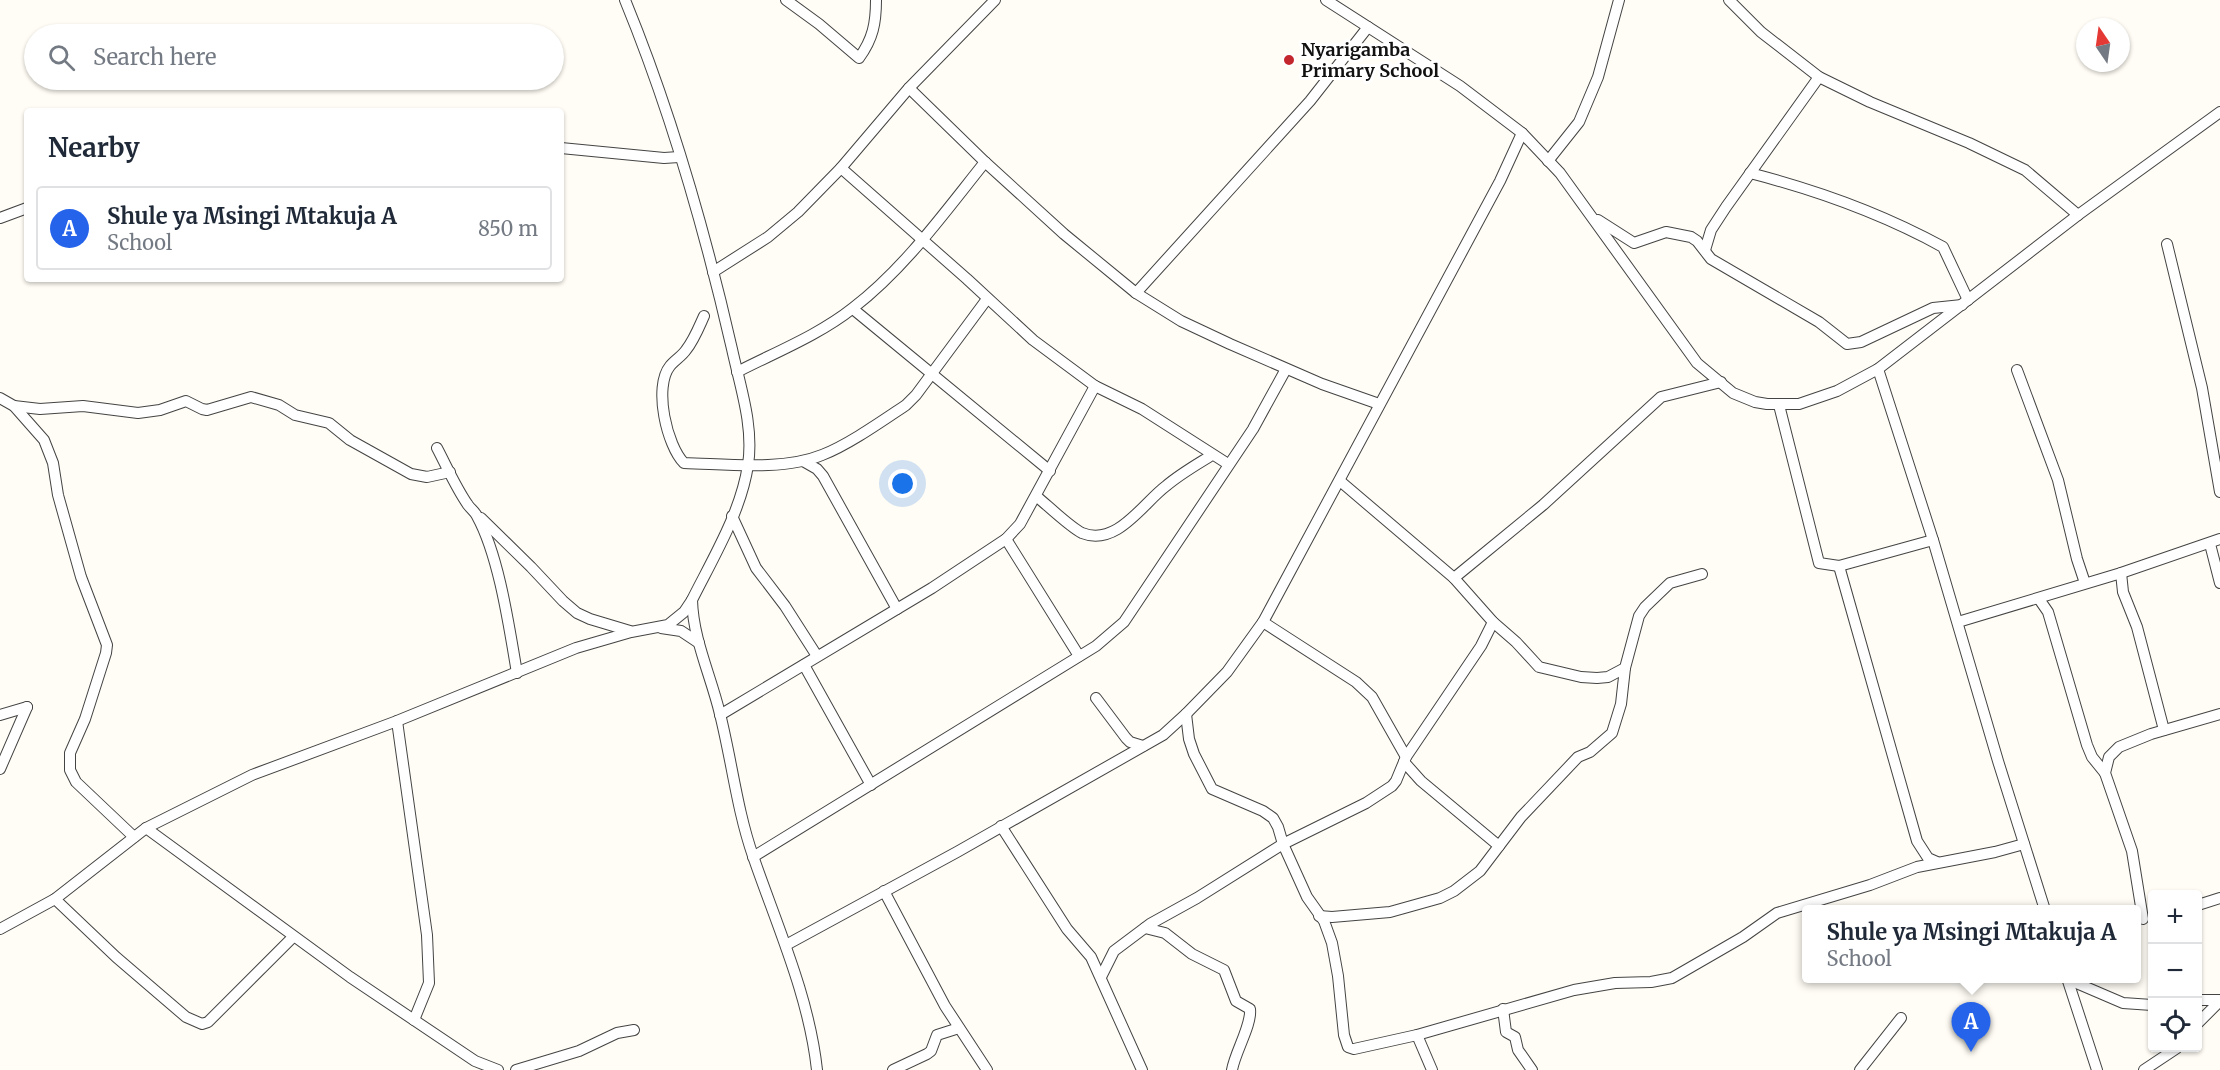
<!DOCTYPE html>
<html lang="en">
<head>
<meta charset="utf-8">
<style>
	:root { --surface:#fff; --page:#f2f2f3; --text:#1f2937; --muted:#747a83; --line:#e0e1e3; --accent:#2563eb }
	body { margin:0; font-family:Merriweather,serif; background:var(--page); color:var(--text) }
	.controls { position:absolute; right:18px; bottom:18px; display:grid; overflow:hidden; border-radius:6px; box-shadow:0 2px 4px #0004 }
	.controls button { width:54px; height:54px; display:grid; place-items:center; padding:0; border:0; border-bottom:2px solid var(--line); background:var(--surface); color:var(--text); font:30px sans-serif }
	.compass { position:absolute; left:2076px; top:18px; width:54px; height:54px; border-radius:50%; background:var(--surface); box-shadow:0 2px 4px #0004; rotate:347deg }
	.you { position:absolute; left:903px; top:484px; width:21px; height:21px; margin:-15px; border:4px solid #fff; border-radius:50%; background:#1a73e8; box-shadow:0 0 0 9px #1a73e833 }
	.badge { display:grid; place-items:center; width:39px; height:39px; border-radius:50%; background:var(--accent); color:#fff; font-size:20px; font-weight:700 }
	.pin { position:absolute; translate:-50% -50px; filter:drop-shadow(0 2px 3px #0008) }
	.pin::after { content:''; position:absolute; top:32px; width:21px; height:18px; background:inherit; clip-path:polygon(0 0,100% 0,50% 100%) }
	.popup { position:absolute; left:1802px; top:905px; width:339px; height:78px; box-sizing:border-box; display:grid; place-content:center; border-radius:6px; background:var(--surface); filter:drop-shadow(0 2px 4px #0005); font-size:20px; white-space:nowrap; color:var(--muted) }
	.popup b { font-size:22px; color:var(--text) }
	.popup::after { content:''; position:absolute; left:50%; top:100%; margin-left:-12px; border:12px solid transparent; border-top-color:var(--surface) }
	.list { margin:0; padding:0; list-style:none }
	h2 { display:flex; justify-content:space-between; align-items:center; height:78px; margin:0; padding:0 24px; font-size:26px }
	h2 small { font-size:20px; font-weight:400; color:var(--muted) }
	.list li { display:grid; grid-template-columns:39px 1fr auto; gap:18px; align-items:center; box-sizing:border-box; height:84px; margin:0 12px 12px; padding:0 12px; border:2px solid var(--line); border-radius:6px }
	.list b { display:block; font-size:22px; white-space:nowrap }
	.list p { margin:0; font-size:20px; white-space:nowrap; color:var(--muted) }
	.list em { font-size:20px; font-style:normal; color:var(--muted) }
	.icon { flex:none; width:33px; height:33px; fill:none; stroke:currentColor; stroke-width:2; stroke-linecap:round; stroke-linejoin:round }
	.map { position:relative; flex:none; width:2220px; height:1070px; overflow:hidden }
	.search { position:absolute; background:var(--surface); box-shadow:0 2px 4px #0004; left:24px; top:24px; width:540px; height:66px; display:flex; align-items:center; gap:15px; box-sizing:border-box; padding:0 21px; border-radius:33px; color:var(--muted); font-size:22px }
	.panel { position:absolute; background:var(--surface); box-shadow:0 2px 4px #0004; left:24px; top:108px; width:540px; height:174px; border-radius:6px }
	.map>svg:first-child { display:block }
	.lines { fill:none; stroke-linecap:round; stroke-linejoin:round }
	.minor-casing { stroke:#444; stroke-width:12 }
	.minor { stroke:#fff; stroke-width:10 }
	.poi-dot { fill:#c4262e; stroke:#fff; stroke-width:2 }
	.labels { text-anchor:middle; stroke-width:6; stroke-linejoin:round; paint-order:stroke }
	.poi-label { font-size:18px; font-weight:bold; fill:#111; stroke:#fff; text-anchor:start }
</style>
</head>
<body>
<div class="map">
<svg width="2220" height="1070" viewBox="0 0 2220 1070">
	<rect width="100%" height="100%" fill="#fffdf5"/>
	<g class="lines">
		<defs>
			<g id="minor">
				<path d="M 625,0 C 671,112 705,231 732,349 C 740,386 754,426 748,465 C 741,512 713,558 692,600 C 693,639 711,676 720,714 C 732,762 737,810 753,856 C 777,926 809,996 817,1070"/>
				<path d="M 786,0 L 819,24 L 859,58 C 873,39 876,23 876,0"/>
				<polyline points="1326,0 1460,86 1522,133 1560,173 1697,363 1733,393 1755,402 1767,404 1799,404 1837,391 1878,369 2078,215 2220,112"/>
				<polyline points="1729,0 1761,32 1819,77 1870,102 1969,143 2025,170 2078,215"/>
				<polyline points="909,88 985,162 1064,234 1136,293 1181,321 1230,344 1322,384 1379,404"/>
				<polyline points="561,148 664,158 679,157"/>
				<polyline points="1548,161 1579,122 1598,77 1619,0"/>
				<polyline points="841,168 967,279 1033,340 1095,386 1142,409 1228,464"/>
				<path d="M 1750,173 C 1816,190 1883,214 1943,247 L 1968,300"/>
				<polyline points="0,218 27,208"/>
				<polyline points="1598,220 1634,243 1666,232 1691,237 1697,241 1711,259 1819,322 1847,344 1861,342 1933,308 1962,305"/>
				<polyline points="2167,244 2202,388 2220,492"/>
				<polyline points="1705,250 1711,230 1726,207 1819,77"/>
				<polyline points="713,272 768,237 798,212 841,168 909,88 995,0"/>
				<polyline points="1136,293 1310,101 1368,27"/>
				<polyline points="853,309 1050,471"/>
				<path d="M 704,316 C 699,327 694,340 686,350 C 682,356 675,360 670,366 C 653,387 667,446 684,463 C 726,464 783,471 822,455 C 848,445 882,421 906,405 L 916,395 L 987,299"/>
				<polyline points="1878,369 1933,540 1998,761 2045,910"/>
				<polyline points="2017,370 2058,480 2077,559 2085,583"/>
				<path d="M 737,372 C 776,352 819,335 853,308 C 905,268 944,213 985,162"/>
				<polyline points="0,398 14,406 44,440 53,463 58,495 81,577 107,645 106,653 85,719 70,753 70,770 76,782 134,837"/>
				<polyline points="1779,405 1819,563 1839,566 1933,540"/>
				<polyline points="14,406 40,409 83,406 138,413 160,410 186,401 202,409 207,410 251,397 279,405 295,415 329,423 350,440 411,474 427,477 450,472"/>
				<path d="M 437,448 C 447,467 456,488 468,505 C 471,509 475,512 477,516 C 499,556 509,626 517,673"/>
				<polyline points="803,461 817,469 823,476 897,609"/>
				<polyline points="1340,481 1454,578 1493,622 1516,642 1539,667 1581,677 1597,678 1608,677 1625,668 1639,616 1645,607 1670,583 1702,574"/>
				<path d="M 1036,496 C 1047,505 1071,528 1082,533 C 1117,547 1143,503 1166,486 C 1180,474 1196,465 1212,455"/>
				<polyline points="732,516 756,568 785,606 817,656"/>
				<polyline points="481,518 531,567 563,601 577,613 590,619 630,631"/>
				<polyline points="1006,539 1079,656"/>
				<polyline points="2210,544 2220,583"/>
				<polyline points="1839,566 1917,841 1928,858 1937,862"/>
				<polyline points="2121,573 2123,592 2137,627 2164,730"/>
				<polyline points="1454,578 1543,505 1661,397 1721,382"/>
				<polyline points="2039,599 2048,612 2087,745 2092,757 2105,773"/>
				<polyline points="1263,622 1356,682 1372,697 1406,757"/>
				<polyline points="1958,622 2121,573 2220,539"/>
				<polyline points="661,628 681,631 699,643"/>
				<polyline points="804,665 871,785"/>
				<polyline points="1096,698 1126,738 1130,742 1143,746"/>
				<polyline points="1186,714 1189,739 1194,754 1212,789 1263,811 1273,818 1278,827 1283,844 1307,897 1324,921 1332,943 1338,976 1344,1035 1348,1047 1354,1049 1417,1035 1574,990 1615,983 1651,982 1672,978 1743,937 1777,913 1870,885 1917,867 1995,852 2024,844"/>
				<polyline points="0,715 27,707"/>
				<polyline points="720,715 932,588 1006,539 1020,524 1095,386"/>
				<polyline points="397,721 427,935 429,983 414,1020"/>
				<polyline points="1404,762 1421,781 1499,846"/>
				<polyline points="0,769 27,707"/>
				<polyline points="1001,826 1067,929 1091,957 1142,1070"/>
				<polyline points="146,828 350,977 475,1061 498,1070"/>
				<polyline points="753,857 1096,646 1124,622 1253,429 1286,369"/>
				<polyline points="884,891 945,1006 987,1070"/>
				<polyline points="55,899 116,957 186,1017 202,1024 208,1022 293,937"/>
				<polyline points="2198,905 2220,898"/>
				<polyline points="1319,916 1332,917 1390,912 1440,898 1454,891 1480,871 1521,817 1578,757 1590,752 1612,733 1621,704 1625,668"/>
				<polyline points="2143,919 2132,851 2105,773 2109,757 2119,747 2151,734 2220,714"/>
				<path d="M 1145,928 L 1165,933 L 1192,954 L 1224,970 L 1236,1001 L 1250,1009 C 1252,1025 1235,1052 1232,1070"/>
				<polyline points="0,929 55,899 146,828 252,775 397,721 576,648 631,632 668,625 684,612 692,600"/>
				<polyline points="786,945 957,852 1163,735 1186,714 1227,672 1263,622 1500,181 1522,133"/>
				<polyline points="1101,977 1114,951 1150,924 1197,898 1283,844 1366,803 1392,786 1396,781 1406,757 1481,646 1493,622"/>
				<polyline points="2067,978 2097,1070"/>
				<polyline points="2067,979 2123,1003 2152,1005"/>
				<polyline points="2198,1000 2220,1000"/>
				<polyline points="1503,1009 1506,1032 1515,1037 1518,1050 1532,1070"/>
				<polyline points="2198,1023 2220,1001"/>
				<polyline points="1417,1035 1432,1070"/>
				<polyline points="516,1070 579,1051 617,1033 634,1030"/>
				<polyline points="893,1070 927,1054 931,1051 937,1035 959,1028"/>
				<polyline points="1860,1070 1901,1018"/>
				<polyline points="2144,1070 2177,1048"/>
			</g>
		</defs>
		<use href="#minor" class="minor-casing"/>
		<use href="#minor" class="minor"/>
	</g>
	<circle class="poi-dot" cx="1289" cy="60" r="6"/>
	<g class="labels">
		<g class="poi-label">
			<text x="1301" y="56">Nyarigamba<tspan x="1301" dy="21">Primary School</tspan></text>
		</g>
	</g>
</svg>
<div class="controls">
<button>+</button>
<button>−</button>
<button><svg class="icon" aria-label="locate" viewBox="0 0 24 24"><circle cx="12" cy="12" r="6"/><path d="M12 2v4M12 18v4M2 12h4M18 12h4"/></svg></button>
</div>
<svg class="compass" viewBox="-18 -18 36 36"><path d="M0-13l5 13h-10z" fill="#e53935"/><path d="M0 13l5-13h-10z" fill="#747a83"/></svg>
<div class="you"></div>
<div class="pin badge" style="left:1971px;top:1052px">A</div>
<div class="popup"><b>Shule ya Msingi Mtakuja A</b>School</div>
<div class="search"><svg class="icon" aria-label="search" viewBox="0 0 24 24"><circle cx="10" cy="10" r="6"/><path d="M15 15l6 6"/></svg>Search here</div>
<section class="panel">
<h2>Nearby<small></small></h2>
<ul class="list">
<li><span class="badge">A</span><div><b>Shule ya Msingi Mtakuja A</b><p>School</p></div><em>850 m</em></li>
</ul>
</section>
</div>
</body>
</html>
